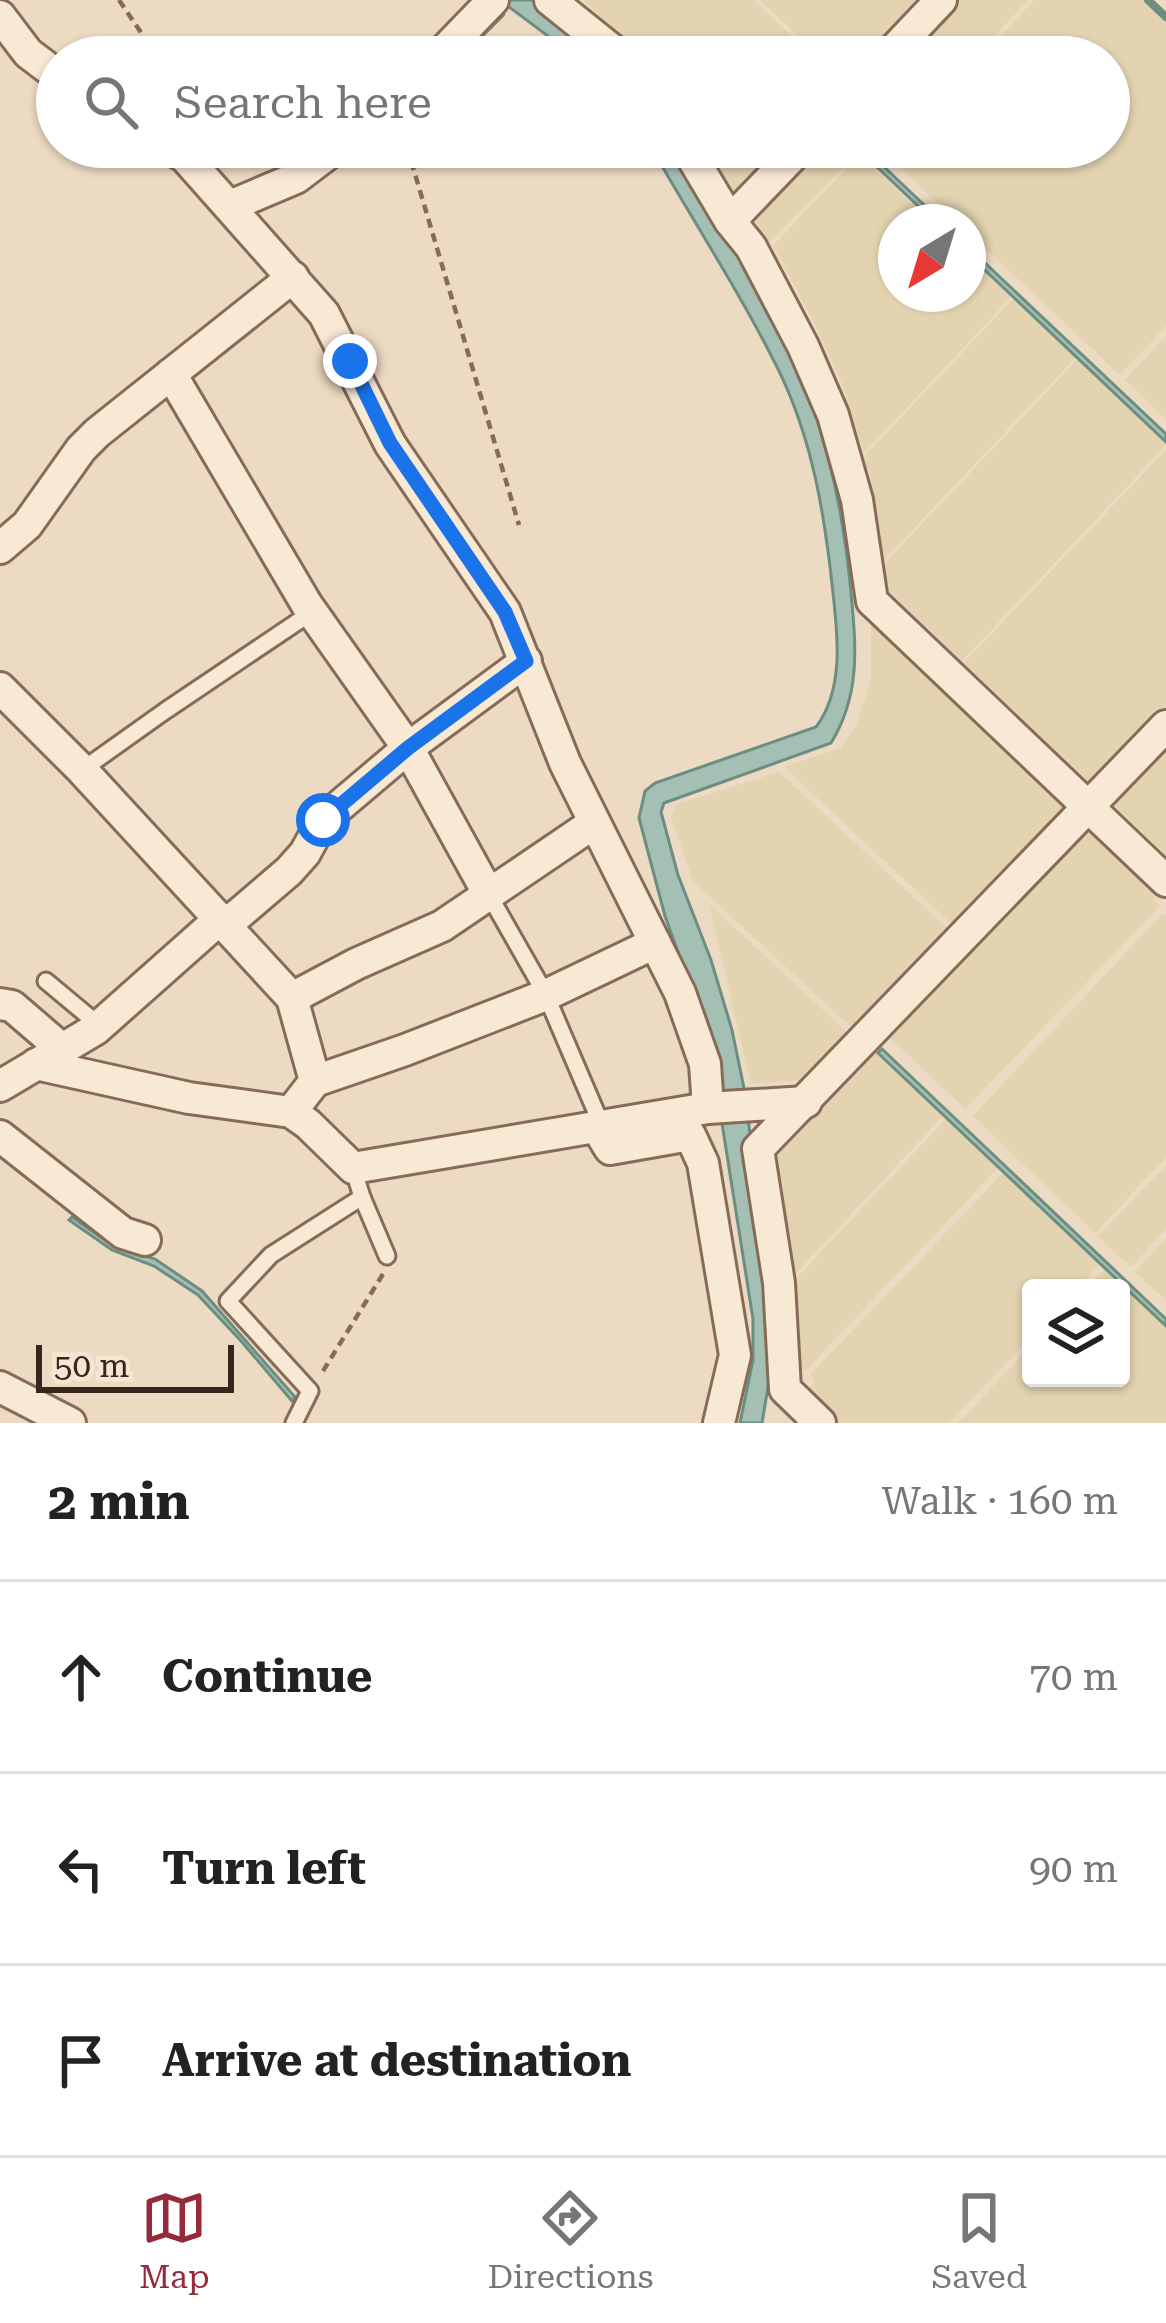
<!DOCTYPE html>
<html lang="en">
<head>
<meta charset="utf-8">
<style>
	:root { --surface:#fff; --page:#f2f2f2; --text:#222; --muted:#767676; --line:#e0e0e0; --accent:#952a3b }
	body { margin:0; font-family:"Roboto Serif",serif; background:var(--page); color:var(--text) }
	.controls { position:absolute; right:36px; bottom:36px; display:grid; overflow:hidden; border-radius:12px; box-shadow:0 3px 9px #0004 }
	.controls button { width:108px; height:108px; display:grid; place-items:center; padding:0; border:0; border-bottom:3px solid var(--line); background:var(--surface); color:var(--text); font:60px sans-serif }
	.compass { position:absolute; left:878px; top:204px; width:108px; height:108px; border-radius:50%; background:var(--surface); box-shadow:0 3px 9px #0004; rotate:218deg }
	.scale { position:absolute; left:36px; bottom:30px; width:198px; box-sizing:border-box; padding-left:12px; border:6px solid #37261e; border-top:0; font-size:33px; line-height:42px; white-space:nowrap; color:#37261e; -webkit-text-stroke:9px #f5e5d2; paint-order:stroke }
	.stop { position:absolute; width:36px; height:36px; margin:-27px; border:9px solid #1a73e8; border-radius:50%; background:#fff }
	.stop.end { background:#1a73e8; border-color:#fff; box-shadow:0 3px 12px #0008 }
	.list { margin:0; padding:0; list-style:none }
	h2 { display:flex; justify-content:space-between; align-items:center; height:156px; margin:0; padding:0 48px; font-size:51px }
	h2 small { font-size:39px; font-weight:400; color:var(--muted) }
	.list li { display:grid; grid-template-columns:78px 1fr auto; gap:36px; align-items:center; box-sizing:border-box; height:192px; padding:0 48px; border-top:3px solid var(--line) }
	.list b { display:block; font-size:45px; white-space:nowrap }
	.list em { font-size:39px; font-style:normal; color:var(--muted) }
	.icon { flex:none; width:66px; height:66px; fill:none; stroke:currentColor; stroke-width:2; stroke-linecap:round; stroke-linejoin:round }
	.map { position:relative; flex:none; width:1166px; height:1423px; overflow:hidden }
	.search { position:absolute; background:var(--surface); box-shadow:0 3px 9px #0004; left:36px; right:36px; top:36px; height:132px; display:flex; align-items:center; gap:30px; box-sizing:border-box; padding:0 42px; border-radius:66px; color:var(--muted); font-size:45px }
	.sheet { height:732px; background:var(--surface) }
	nav { display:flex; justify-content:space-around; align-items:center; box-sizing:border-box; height:168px; border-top:3px solid var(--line); background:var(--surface); font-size:33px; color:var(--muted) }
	nav a { display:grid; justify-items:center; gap:6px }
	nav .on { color:var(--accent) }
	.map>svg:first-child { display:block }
	.farmland { fill:#e3d3b0 }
	.water { fill:#a4c0b4; stroke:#6c8e80; stroke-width:3 }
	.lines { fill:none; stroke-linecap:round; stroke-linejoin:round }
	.stream { stroke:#6c8e80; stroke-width:8 }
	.service-casing { stroke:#876b59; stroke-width:21 }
	.minor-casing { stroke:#876b59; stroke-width:36 }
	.path { stroke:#876b59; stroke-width:4.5; stroke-dasharray:9 6; stroke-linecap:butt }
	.service { stroke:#f8e9d5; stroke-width:15 }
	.minor { stroke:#f8e9d5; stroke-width:30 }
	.route { stroke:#1a73e8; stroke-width:15 }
</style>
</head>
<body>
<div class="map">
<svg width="1166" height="1423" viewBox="0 0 1166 1423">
	<rect width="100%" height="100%" fill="#eddac2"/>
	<g class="farmland">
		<polygon points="583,0 753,0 805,48 794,57 644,57"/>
		<polygon points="760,0 920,0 870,57 821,57"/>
		<polygon points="958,0 1028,0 975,57 903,57"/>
		<polygon points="1034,0 1143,0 1166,22 1166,326 1120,375 968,232 968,222 958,222 890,158 900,147 1109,147 1109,57 982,57"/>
		<polygon points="706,147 778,147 734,195"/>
		<polygon points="820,147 851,147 858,153 769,243 754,219"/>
		<polygon points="860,154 931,222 896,222 896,294 968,294 968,257 1011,297 864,453 843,386 816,326 773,246"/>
		<polygon points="1013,299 1076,357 883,561 878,514 871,478 864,457"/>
		<polygon points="1166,336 1166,419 1125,380"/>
		<polygon points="1078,359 1166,442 1166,445 962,661 887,589 884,564"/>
		<polygon points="1166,450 1166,706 1092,784 964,663"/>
		<polygon points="871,614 1070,806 955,927 784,767 841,748 857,723 871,680"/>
		<polygon points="1166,741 1166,855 1109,800"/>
		<polygon points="779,772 950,931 853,1029 693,881 671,816 677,804"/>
		<polygon points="1083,822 1163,889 1153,900 1160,906 965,1109 884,1032"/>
		<polygon points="709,904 849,1034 799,1080 751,1084"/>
		<polygon points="1163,913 1166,915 1166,1157 1095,1233 973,1116"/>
		<polygon points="872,1048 943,1116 794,1275 772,1151"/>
		<polygon points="946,1119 998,1168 805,1371 798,1370 800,1327 796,1279"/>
		<polygon points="1166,1165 1166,1229 1131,1267 1098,1237"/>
		<polygon points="1003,1173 1099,1264 1077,1288 1031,1288 1031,1337 949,1423 839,1423 806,1392 815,1381 810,1375"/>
		<polygon points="1166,1238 1166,1300 1135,1272"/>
		<polygon points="1105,1269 1166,1327 1166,1423 958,1423 1031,1346 1031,1378 1121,1378 1121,1288 1086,1288"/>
	</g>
	<g class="water">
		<polygon points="500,0 535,0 605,57 576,57"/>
		<path d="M 651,147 L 673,147 C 720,229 785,324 815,413 C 835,471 845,531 851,592 C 856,646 861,694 831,743 L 664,803 L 661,812 L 678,875 L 711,960 L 732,1030 L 745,1093 L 770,1299 L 770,1375 L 762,1423 L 740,1423 L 753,1360 L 753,1319 L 717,1092 L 692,991 L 665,916 L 639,818 L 645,791 L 655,783 L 816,727 C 844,690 838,637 833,593 C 825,517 813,441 779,371 C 741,294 693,221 651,147 Z"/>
		<polygon points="856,147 863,147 942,222 935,222"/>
		<polygon points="968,247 1166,434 1166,442 968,254"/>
		<polygon points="882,1049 1166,1319 1166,1326 878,1053"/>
		<polygon points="72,1217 115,1247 155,1259 202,1291 295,1397 292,1401 241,1341 198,1295 154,1266 112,1250 69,1220"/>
	</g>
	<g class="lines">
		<g class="stream">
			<polyline points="1148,0 1166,17"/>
			<polyline points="476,39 501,14"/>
			<polyline points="341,162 361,147"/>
		</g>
		<defs>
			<g id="service">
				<polyline points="82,770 165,711 312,612"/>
				<polyline points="488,893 546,995 602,1126"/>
				<polyline points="46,981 100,1026"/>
				<polyline points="362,1197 387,1256"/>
				<polyline points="294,1423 310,1391 228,1301 271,1255 362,1197 353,1168"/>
			</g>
			<g id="minor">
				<polyline points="550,0 621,57"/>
				<polyline points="0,16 28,53 57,75"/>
				<polyline points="438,57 493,0"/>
				<polyline points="887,57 941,0"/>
				<polyline points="168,147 185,157 324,314 390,444 505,612 565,763 680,993 705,1064 708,1108"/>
				<polyline points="686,147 730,221 751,247 803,346 833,415 857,500 872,601 1166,881"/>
				<polyline points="230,206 296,178 337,147"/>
				<polyline points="730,221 801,147"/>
				<polyline points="171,374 307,605 408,748 488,893"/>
				<polyline points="0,548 27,525 81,449 97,433 293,277"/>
				<polyline points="0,688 82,770 292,998 315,1081 291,1112"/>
				<polyline points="226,925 289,871 305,853 323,820 408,748 526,661"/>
				<polyline points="292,998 356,964 442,926 594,823"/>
				<polyline points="0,1004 12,1006 62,1049"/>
				<polyline points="36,1064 189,1098 291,1112 308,1124 353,1168 708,1108 806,1102"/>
				<polyline points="315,1081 405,1050 546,995 655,943"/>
				<polyline points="0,1086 96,1029 221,918"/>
				<polyline points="596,1126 610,1149 690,1135 703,1163 735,1355 719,1423"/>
				<polyline points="0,1136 123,1233 145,1240"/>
				<polyline points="0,1387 70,1423"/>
				<polyline points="820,1423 785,1389 779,1283 758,1149 1166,726"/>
			</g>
		</defs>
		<use href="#service" class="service-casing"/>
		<use href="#minor" class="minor-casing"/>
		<g class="path">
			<polyline points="119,0 144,37 162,57"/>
			<polyline points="262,147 274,158"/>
			<polyline points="407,147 519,525"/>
			<polyline points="323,1371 383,1274"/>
		</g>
		<use href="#service" class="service"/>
		<use href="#minor" class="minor"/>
	</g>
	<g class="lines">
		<polyline class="route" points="323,820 408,748 526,661 505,612 390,443 350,361"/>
	</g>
</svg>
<div class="controls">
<button><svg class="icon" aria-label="layers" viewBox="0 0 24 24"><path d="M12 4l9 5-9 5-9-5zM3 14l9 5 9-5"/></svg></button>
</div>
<svg class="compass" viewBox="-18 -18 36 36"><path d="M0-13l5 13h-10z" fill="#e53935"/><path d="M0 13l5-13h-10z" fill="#767676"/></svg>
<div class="scale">50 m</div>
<div class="stop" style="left:323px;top:820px"></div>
<div class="stop end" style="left:350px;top:361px"></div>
<div class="search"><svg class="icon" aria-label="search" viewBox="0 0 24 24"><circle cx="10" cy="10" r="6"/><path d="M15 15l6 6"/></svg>Search here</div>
</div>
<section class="sheet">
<h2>2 min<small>Walk · 160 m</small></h2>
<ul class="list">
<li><svg class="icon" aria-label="ahead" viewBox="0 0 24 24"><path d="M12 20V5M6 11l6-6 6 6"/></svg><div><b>Continue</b></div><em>70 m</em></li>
<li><svg class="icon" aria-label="left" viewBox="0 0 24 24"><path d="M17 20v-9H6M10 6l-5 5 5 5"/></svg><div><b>Turn left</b></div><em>90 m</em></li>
<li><svg class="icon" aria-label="arrive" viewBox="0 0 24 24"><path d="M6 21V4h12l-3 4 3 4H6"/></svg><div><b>Arrive at destination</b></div></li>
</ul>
</section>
<nav>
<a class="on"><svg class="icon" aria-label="map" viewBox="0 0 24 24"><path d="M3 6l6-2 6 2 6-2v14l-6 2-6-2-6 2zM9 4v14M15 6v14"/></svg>Map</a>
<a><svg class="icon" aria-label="directions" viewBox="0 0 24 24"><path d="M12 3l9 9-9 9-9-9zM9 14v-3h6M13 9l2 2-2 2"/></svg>Directions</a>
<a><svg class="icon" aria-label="saved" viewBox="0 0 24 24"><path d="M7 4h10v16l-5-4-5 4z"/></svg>Saved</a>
</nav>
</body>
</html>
